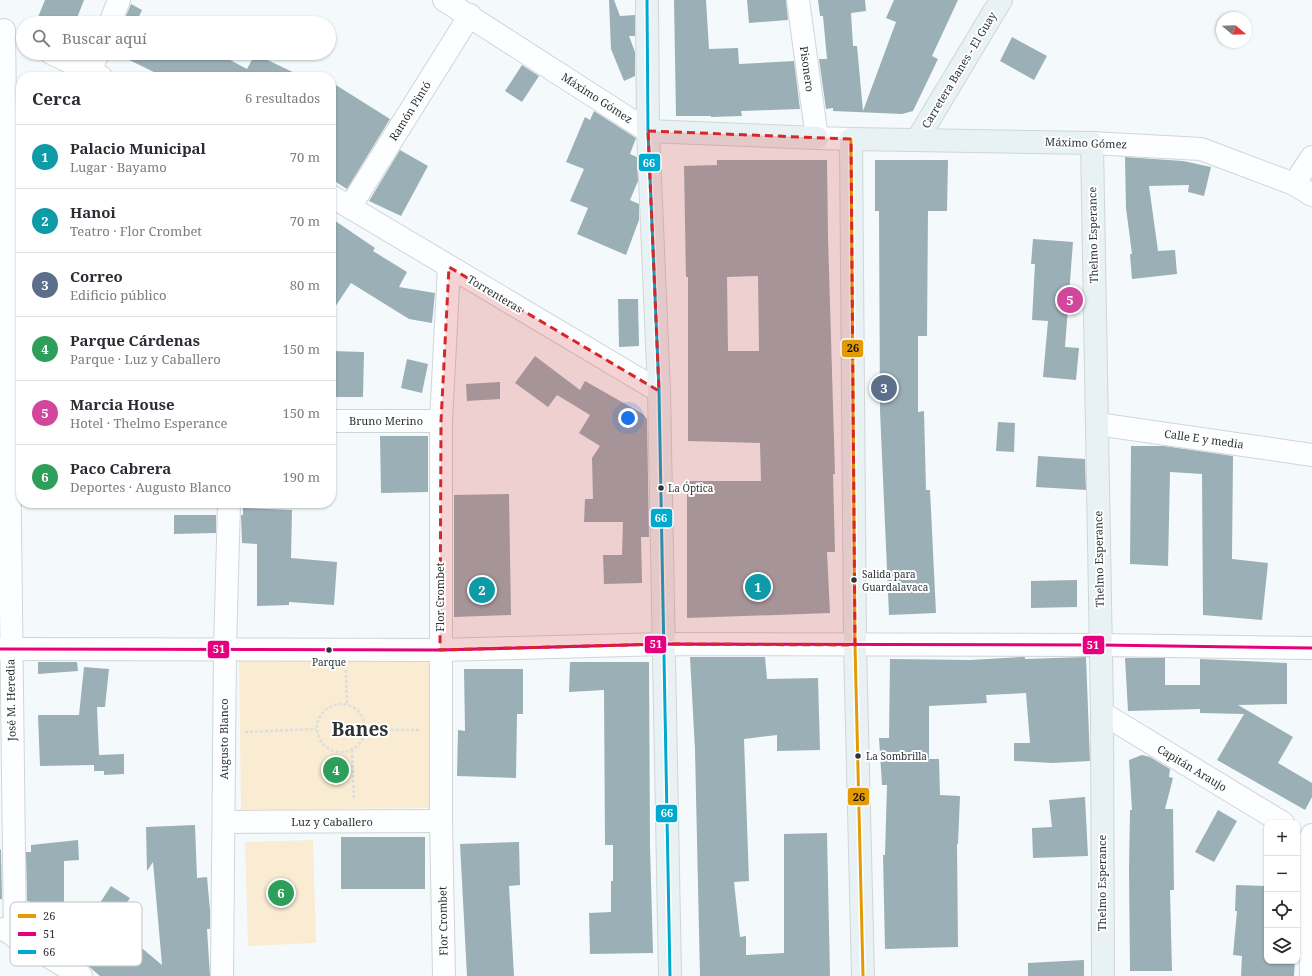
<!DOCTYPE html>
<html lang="es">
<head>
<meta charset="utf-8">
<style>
	:root { --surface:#fff; --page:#f2f2f3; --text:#2b2b33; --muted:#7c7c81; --line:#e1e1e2; --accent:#111827 }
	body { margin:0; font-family:"Noto Serif",serif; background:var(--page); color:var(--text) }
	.controls { position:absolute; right:12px; bottom:12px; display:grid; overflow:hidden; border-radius:8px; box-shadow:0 1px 3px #0004 }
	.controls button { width:36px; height:36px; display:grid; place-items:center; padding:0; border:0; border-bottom:1px solid var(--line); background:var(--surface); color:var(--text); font:20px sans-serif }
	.compass { position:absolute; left:1216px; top:12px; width:36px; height:36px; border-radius:50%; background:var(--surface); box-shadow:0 1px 3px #0004; rotate:109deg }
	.you { position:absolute; left:628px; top:418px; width:14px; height:14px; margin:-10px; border:3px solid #fff; border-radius:50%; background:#1a73e8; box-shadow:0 0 0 6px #1a73e833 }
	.badge { display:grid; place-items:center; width:26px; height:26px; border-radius:50%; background:var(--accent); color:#fff; font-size:13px; font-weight:700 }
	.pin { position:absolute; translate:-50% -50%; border:2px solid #fff; box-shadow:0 1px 4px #0006 }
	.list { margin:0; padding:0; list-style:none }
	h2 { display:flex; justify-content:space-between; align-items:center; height:52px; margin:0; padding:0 16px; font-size:17px }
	h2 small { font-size:13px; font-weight:400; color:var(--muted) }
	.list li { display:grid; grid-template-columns:26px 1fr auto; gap:12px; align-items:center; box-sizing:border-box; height:64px; padding:0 16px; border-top:1px solid var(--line) }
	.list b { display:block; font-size:15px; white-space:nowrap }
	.list p { margin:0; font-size:13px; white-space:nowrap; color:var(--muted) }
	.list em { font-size:13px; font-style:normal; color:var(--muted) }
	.icon { flex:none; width:22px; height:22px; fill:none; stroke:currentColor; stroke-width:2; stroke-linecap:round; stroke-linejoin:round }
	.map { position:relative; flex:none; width:1312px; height:976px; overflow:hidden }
	.search { position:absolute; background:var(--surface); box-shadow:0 1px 3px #0004; left:16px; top:16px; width:320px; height:44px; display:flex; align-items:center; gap:10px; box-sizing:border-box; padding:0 14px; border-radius:22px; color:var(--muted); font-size:15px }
	.panel { position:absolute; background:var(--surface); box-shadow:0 1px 3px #0004; left:16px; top:72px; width:320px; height:436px; border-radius:16px }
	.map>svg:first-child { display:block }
	.green { fill:#f9ecd3 }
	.building { fill:#9ab0b6; fill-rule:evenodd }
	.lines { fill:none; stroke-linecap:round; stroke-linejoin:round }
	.minor-casing { stroke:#d0d5d6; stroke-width:24 }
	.major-casing { stroke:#d1d5d6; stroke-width:24 }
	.path { stroke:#dbddde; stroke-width:2.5; stroke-dasharray:3 2; stroke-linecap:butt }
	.minor { stroke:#fdfeff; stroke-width:22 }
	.major { stroke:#e8f2f4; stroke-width:22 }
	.bus-1-casing { stroke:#fff; stroke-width:6 }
	.bus-2-casing { stroke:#fff; stroke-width:6 }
	.bus-3-casing { stroke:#fff; stroke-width:6 }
	.bus-1 { stroke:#e39a05; stroke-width:3 }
	.bus-2 { stroke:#e5007d; stroke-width:3 }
	.bus-3 { stroke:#00a9ce; stroke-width:3 }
	.marked { fill:#d62828; fill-opacity:0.2; stroke:#d62828; stroke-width:3; stroke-dasharray:8 5; stroke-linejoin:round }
	.bus-dot { fill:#2d3334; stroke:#fff; stroke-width:1.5 }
	.labels { text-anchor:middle; stroke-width:4; stroke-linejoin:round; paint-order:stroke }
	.bus-label { font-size:10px; fill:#2d3334; stroke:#fff; text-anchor:start }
	.street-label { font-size:11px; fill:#2d3334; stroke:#fff }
	.town-label { font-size:19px; font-weight:bold; fill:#2d3334; stroke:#fff }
	.key { fill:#fff; stroke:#c0c2c2; stroke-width:1 }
	.key-label { font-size:11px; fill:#2d3334 }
	.line-badge { stroke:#fff; stroke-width:1.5 }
	.badge-label { font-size:11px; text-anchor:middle; font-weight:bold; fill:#fff }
	.pale-badge-label { font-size:11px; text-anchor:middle; font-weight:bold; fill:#111 }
</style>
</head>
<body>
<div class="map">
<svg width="1312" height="976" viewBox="0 0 1312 976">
	<rect width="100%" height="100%" fill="#f4fafc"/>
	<g class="green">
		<polygon points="430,654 431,808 241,810 239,657"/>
		<polygon points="313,840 316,943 248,946 245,842"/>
	</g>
	<g class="building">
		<polygon points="45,0 84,0 75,23 54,23 38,17"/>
		<polygon points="609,0 614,0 620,16 635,15 635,36 629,36 635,52 635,76 624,81 611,49"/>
		<polygon points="674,0 706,0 709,49 738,48 739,64 794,61 800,109 741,111 742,116 711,117 711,116 676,116"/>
		<polygon points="747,0 786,0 788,20 749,23"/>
		<polygon points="818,0 865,0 866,11 851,13 853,46 857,46 863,111 896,22 886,18 894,0 958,0 932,56 938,59 913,111 902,114 833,111 833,108 826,109 819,59 827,59 823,16 820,16"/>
		<polygon points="131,4 142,10 136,23 123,23"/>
		<polygon points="1012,37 1047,56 1034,80 1000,61"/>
		<polygon points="115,53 217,53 247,69 255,54 303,77 164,77"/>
		<polygon points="522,65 539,76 522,102 505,91"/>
		<polygon points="331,82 390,119 347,189 331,179"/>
		<polygon points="594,111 636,138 630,154 637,157 638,181 630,200 639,204 639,220 626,255 577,234 588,208 570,201 584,169 566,162 585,117 590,120"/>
		<polygon points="400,150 428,166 401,216 369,201"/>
		<polygon points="1125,157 1183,161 1211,167 1204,196 1188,192 1189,185 1149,186 1158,251 1175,250 1177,274 1132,279 1130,254 1132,254 1126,208"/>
		<path d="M 717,160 L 827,160 L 828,236 L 835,474 L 833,474 L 835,552 L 827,552 L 830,613 L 687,618 L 687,481 L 761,481 L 760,443 L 688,441 L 688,277 L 686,277 L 684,166 L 717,165 ZM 758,276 L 759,351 L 728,351 L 727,277 Z"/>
		<polygon points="875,160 948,160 947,211 928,211 927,336 918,336 918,412 924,411 926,490 930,490 936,613 889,615 880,411 879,211 875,211"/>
		<polygon points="331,218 375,248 373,251 407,272 399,287 435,293 432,323 409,319 351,283 331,313"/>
		<polygon points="1033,239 1073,242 1065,347 1079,348 1076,380 1043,377 1048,321 1032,320 1035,264 1031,264"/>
		<polygon points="618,299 638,299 639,346 619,347"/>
		<polygon points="331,351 364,352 363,397 331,397"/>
		<polygon points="535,356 580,390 585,381 643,414 647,419 649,537 641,537 642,583 604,584 603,555 622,555 623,522 584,522 585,499 593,499 592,458 600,446 579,433 590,415 557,395 548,407 515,383"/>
		<polygon points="407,359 428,364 422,393 401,388"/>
		<polygon points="500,382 500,399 467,401 466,384"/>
		<polygon points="998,422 1015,423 1014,452 996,451"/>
		<polygon points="380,436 428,436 428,492 381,493"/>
		<polygon points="1131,446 1164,446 1233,456 1232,559 1268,563 1262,620 1203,615 1202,474 1170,472 1168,566 1130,564"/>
		<polygon points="1038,456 1085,459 1086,490 1036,487"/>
		<polygon points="509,494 511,615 454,617 454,495"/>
		<polygon points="243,508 292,510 291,558 337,562 334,605 289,602 289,605 257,606 257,544 242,543 241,515 243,515"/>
		<polygon points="174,515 216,515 216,533 174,534"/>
		<polygon points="1077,580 1077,607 1031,608 1031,581"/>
		<polygon points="690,657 765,657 767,679 818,678 820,750 777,751 777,735 744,739 749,881 734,882 740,937 746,936 746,955 784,953 784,834 827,833 830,976 700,976 695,750"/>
		<polygon points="1021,657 1025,657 1025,659 1086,657 1090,761 1053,763 1014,761 1014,743 1030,743 1026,693 986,695 987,703 929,706 929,759 939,759 940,795 960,796 958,844 957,844 958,947 885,949 883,855 885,855 887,785 882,785 879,738 889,738 890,659 970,660"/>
		<polygon points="1125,658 1165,658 1165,685 1200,685 1200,659 1287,663 1287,704 1238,705 1293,737 1278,763 1312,783 1312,797 1305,810 1217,760 1244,714 1200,713 1200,709 1128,711"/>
		<polygon points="38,662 77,662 78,671 38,674"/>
		<polygon points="570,662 649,662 650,846 653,953 590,954 589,913 611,912 611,881 613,881 613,845 605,845 604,690 569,692"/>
		<polygon points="84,667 109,669 105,707 97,707 99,755 124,754 124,774 104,775 104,771 94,771 94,765 40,766 38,715 79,715"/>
		<polygon points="464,669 523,669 523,714 517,714 516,778 457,776 458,730 465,731"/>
		<polygon points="1142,755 1150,757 1170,769 1169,777 1173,778 1165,809 1173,809 1174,890 1170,890 1172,971 1130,971 1129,869 1130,810 1132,810 1129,760"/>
		<polygon points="1085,797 1088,856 1033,858 1032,828 1052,827 1049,800"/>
		<polygon points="1218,810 1237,821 1214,862 1195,852"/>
		<polygon points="195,825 197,878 207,877 210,910 210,929 207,929 210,976 100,976 87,965 67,953 111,886 130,898 113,924 162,965 153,862 147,871 146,827"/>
		<rect x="341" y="837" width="84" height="52"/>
		<polygon points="78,840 79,860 64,861 64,951 33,933 45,905 32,905 32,902 27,901 26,852 31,852 31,845"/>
		<polygon points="519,842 520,885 509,886 514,976 467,976 460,844"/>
		<polygon points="0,849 1,850 2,899 0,899"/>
		<polygon points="1236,885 1267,886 1267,961 1295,961 1294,976 1241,976 1242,956 1233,955 1237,911 1235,911"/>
		<polygon points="1084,960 1084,976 1028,976 1028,963"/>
	</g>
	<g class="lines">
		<defs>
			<g id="minor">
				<polyline points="444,0 648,131"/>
				<polyline points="798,0 817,138 851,139"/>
				<polyline points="110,23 119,0"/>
				<polyline points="4,30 15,937"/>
				<polyline points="51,53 101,77"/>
				<polyline points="90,72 98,53"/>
				<polyline points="1092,143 1201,149 1294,184 1312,195"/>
				<polyline points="1294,184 1312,157"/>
				<polyline points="331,196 659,391"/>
				<polyline points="350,207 470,15"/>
				<polyline points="331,421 441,421"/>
				<polyline points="1097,424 1312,455"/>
				<polyline points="0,649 440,650 664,644 1101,645 1312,648"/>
				<polyline points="1102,713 1283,823"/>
				<polyline points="224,822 441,821"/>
				<polyline points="3,929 81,976"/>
				<polyline points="222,976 225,649 229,503"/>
				<polyline points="444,976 441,821 441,421 449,267"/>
				<polyline points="1311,976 1310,839 1312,835"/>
			</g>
			<g id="major">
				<polyline points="647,0 648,131 659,391 670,976"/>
				<polyline points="648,131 817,138"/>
				<polyline points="917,140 1001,0"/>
				<polyline points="863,976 855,645 851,139 1092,143 1102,713 1103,976"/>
			</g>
		</defs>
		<use href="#minor" class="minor-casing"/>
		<use href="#major" class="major-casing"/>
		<g class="path">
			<polyline points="346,670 347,705"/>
			<circle cx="341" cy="728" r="24"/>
			<polyline points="366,730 421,730"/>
			<polyline points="245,732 316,729"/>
			<polyline points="352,750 354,800"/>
		</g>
		<use href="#minor" class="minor"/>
		<use href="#major" class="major"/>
		<defs>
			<polyline id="bus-1" points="851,139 855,645 863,976"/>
			<polyline id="bus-2" points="0,649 440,650 664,644 1101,645 1312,648"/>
			<polyline id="bus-3" points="647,0 648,131 659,391 670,976"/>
		</defs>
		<use href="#bus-1" class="bus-1-casing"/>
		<use href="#bus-2" class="bus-2-casing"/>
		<use href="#bus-3" class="bus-3-casing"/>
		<use href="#bus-1" class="bus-1"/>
		<use href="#bus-2" class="bus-2"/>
		<use href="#bus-3" class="bus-3"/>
	</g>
	<path class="marked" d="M 648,131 L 851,139 L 855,645 L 664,644 L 440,650 L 441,421 L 449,267 L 659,391 Z"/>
	<g class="bus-dot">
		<circle cx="661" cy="488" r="3.5"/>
		<circle cx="854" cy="580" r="3.5"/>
		<circle cx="329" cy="650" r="3.5"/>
		<circle cx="858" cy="756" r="3.5"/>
	</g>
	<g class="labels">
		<g class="bus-label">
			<text x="668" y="492">La Óptica</text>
			<text x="862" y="578">Salida para<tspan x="862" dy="13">Guardalavaca</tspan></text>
			<text x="329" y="666" text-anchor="middle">Parque</text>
			<text x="866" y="760">La Sombrilla</text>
		</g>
		<g class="street-label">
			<text transform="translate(807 69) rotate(82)" y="4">Pisonero</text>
			<text transform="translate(959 70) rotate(-59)" y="4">Carretera Banes - El Guay</text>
			<text transform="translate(597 98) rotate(33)" y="4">Máximo Gómez</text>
			<text transform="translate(410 111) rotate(-58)" y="4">Ramón Pintó</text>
			<text transform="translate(1086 143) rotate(2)" y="4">Máximo Gómez</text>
			<text transform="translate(1093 235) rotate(-91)" y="4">Thelmo Esperance</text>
			<text transform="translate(495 294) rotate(31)" y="4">Torrenteras</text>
			<text x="386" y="425">Bruno Merino</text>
			<text transform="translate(1204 439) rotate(8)" y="4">Calle E y media</text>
			<text transform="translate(1099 559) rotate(-91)" y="4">Thelmo Esperance</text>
			<text transform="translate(440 597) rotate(-90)" y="4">Flor Crombet</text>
			<text transform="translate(11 700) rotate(-91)" y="4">José M. Heredia</text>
			<text transform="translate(224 739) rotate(-90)" y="4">Augusto Blanco</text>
			<text transform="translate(1192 768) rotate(31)" y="4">Capitán Araujo</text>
			<text x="332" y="826">Luz y Caballero</text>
			<text transform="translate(1102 883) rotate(-90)" y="4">Thelmo Esperance</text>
			<text transform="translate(443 921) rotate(-91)" y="4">Flor Crombet</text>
		</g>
		<g class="town-label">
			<text x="360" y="736">Banes</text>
		</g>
	</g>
	<rect x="10" y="902" width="132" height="64" rx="6" class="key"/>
	<rect x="18" y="914" width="18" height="4" fill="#e39a05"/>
	<rect x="18" y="932" width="18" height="4" fill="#e5007d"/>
	<rect x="18" y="950" width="18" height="4" fill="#00a9ce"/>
	<g class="key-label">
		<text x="43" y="920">26</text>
		<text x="43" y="938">51</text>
		<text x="43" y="956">66</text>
	</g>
	<g class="line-badge">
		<rect x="638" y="153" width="23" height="19" rx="4" fill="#00a9ce"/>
		<rect x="841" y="339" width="23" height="19" rx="4" fill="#e39a05"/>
		<rect x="650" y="508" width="23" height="20" rx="4" fill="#00a9ce"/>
		<rect x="644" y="635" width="23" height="19" rx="4" fill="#e5007d"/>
		<rect x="1082" y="635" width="23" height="20" rx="4" fill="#e5007d"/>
		<rect x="207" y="640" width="23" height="19" rx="4" fill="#e5007d"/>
		<rect x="847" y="787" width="23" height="19" rx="4" fill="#e39a05"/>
		<rect x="655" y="804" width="23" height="19" rx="4" fill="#00a9ce"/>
	</g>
	<g class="badge-label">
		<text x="649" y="167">66</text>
		<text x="661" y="522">66</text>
		<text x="656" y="648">51</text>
		<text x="1093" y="649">51</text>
		<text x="219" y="653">51</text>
		<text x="667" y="817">66</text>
	</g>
	<g class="pale-badge-label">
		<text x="853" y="352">26</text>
		<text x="859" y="801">26</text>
	</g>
</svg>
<div class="controls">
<button>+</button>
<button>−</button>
<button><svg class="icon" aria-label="locate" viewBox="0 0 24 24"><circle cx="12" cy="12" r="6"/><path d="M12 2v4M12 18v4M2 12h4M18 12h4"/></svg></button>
<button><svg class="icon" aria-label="layers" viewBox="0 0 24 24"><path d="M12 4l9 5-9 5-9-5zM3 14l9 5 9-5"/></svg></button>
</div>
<svg class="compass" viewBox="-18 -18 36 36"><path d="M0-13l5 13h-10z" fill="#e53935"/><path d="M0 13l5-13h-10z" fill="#7c7c81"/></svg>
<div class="you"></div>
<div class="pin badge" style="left:758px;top:587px;background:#0f9aa8">1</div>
<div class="pin badge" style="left:482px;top:590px;background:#0f9aa8">2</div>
<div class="pin badge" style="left:884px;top:388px;background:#5c6f8a">3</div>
<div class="pin badge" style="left:336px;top:770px;background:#2e9e5b">4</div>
<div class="pin badge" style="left:1070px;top:300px;background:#d1479c">5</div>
<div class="pin badge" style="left:281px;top:893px;background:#2e9e5b">6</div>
<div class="search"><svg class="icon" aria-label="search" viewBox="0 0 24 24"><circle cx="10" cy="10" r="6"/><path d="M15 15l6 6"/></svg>Buscar aquí</div>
<section class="panel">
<h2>Cerca<small>6 resultados</small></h2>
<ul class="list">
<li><span class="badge" style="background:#0f9aa8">1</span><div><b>Palacio Municipal</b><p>Lugar · Bayamo</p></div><em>70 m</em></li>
<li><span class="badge" style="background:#0f9aa8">2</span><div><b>Hanoi</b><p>Teatro · Flor Crombet</p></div><em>70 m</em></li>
<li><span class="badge" style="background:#5c6f8a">3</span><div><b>Correo</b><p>Edificio público</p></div><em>80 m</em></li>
<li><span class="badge" style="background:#2e9e5b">4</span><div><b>Parque Cárdenas</b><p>Parque · Luz y Caballero</p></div><em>150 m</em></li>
<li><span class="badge" style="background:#d1479c">5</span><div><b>Marcia House</b><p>Hotel · Thelmo Esperance</p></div><em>150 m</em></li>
<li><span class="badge" style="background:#2e9e5b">6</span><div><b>Paco Cabrera</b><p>Deportes · Augusto Blanco</p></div><em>190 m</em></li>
</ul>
</section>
</div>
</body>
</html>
